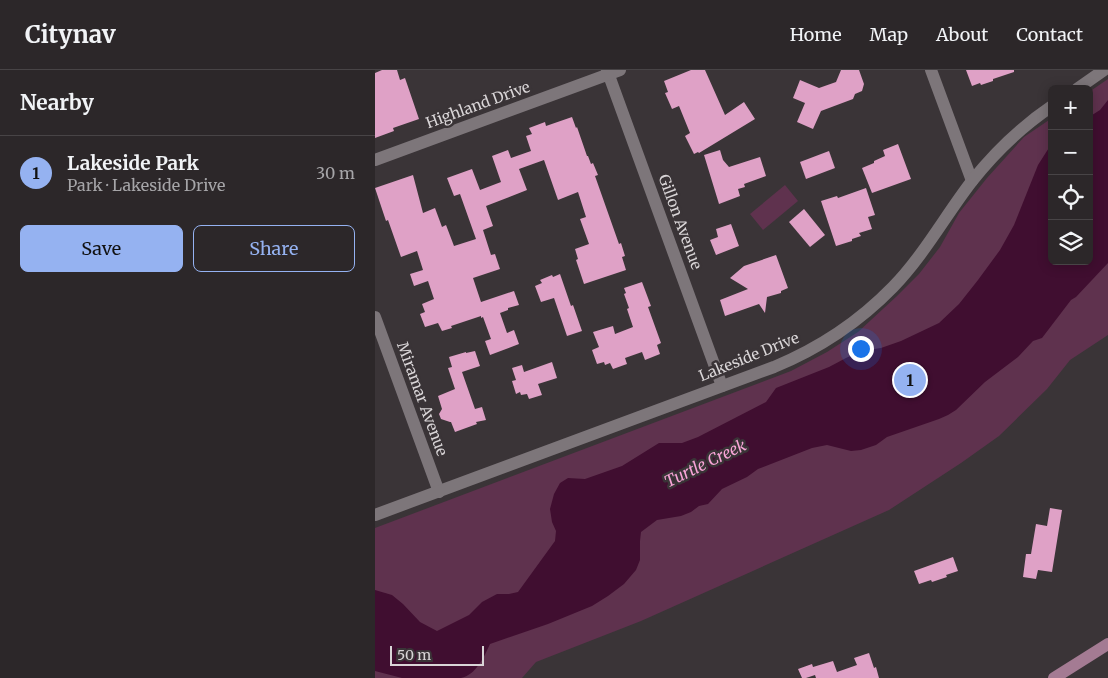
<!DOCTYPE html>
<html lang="en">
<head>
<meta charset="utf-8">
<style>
	:root { --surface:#2c2729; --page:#383335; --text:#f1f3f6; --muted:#a6a5a8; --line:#484446; --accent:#95b2f1 }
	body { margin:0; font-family:Merriweather,serif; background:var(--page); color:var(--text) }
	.controls { position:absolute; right:15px; top:15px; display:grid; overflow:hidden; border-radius:8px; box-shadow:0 2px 12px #0003 }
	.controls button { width:45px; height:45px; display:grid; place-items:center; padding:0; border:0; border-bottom:1px solid var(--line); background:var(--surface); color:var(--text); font:25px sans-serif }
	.scale { position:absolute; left:15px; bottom:12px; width:94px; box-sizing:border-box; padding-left:5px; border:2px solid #d9d5d7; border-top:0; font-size:14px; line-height:18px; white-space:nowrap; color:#d9d5d7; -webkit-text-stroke:4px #3a3437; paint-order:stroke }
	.you { position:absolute; left:485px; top:278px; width:18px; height:18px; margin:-12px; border:4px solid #fff; border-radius:50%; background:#1a73e8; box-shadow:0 0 0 8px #1a73e833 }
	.badge { display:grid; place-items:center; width:32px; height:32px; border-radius:50%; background:var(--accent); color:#111; font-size:16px; font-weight:700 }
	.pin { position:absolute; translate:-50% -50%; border:2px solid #fff; box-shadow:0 1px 5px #0006 }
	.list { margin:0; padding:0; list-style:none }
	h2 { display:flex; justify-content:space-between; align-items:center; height:65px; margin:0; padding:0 20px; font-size:21px }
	h2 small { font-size:16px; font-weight:400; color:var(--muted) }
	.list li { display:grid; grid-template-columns:32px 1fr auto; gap:15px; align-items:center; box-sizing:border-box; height:75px; padding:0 20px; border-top:1px solid var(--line) }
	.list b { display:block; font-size:19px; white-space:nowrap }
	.list p { margin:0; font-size:16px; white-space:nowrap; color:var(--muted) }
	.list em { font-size:16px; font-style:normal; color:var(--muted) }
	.actions { display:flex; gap:10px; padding:15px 20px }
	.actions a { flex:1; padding:11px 0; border:1px solid var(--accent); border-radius:8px; text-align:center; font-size:18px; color:var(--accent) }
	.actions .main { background:var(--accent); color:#111 }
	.icon { flex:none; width:28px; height:28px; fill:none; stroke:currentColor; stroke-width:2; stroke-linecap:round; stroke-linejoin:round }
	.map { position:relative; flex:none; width:733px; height:608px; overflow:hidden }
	header { display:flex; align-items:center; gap:30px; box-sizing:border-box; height:70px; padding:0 25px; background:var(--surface); border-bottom:1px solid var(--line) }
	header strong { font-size:24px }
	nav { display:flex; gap:28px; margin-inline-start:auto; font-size:18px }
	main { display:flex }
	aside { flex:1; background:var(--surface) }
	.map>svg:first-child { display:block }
	.green { fill:#5f324e }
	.water { fill:#400e30 }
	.building { fill:#dfa1c6 }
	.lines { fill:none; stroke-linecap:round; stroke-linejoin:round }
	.minor { stroke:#7d767a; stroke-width:12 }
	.major { stroke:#a47b93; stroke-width:12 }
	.labels { text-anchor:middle; stroke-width:5; stroke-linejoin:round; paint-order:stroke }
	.street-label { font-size:15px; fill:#d9d5d7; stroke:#3a3437 }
	.water-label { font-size:16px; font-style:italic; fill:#f8a4d7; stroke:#3a3437 }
</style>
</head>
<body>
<header>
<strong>Citynav</strong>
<nav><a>Home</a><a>Map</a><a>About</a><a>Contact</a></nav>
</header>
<main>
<aside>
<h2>Nearby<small></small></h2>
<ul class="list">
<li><span class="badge">1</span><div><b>Lakeside Park</b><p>Park · Lakeside Drive</p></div><em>30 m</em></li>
</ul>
<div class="actions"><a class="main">Save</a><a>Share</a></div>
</aside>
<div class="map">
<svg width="733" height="608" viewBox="0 0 733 608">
	<rect width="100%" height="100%" fill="#3a3437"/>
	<g class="green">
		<polygon points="733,9 733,265 695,290 672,319 624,366 586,393 514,440 266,551 161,592 147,608 0,608 0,458 416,301 452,282 483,262 522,226 544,204 565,177 584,143 612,108 649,67 677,48 677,191 714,191 714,22"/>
		<polygon points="410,115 423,131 388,160 375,144"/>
	</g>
	<path class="water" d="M 733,30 L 733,193 L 701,227 L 696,230 L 667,268 L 658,271 L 643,287 L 610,312 L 581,340 L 573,345 L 564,349 L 512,367 L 501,375 L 486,380 L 476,381 L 452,375 L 437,378 L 383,399 L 372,407 L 347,419 L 333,434 L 324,436 L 316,442 L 306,446 L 282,450 L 266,462 L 265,471 L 265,490 L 261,500 L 249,514 L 233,526 L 217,536 L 173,554 L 115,574 C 109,587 101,605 86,608 L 27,608 L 0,601 L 0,520 L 17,525 L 28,534 L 45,552 L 62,561 L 94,545 L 107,532 L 122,524 L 134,524 L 143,522 L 180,471 L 181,461 L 177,452 L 175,439 L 179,424 L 185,413 L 193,408 L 210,409 L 247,396 L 284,373 L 307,373 L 323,367 L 391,332 L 401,318 L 454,297 L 471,288 L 486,281 L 506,278 L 526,271 L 564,253 L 584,234 L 603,210 L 625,180 L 639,155 L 663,95 L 677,73 L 677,191 L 714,191 L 714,47 L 725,40 Z"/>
	<g class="building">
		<polygon points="7,0 22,0 25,10 30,8 44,49 18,58 19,61 0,68 0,3"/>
		<polygon points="316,0 330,0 350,45 369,32 380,49 324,83 323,82 319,84 310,66 315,63 304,36 297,39 290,23 293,22 289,11"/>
		<polygon points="466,0 484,0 489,14 487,21 480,24 478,29 446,41 438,59 422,52 430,33 418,28 425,10 444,18 461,12"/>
		<polygon points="591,0 639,0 639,2 618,9 618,11 606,15 605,13 597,16"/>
		<polygon points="197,47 201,58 202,57 212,86 213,86 216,94 218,93 223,105 220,106 244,174 246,173 250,186 247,187 251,200 209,214 201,190 203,189 200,179 214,174 205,149 211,147 203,122 183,130 169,90 144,99 152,120 111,136 118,156 108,160 116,185 120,184 125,199 98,208 106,232 139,221 144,235 133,238 133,240 125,243 132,263 139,260 144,274 115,285 110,271 116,269 108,247 106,248 106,246 76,256 77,258 67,261 63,253 50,257 45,244 50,242 47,234 59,229 53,211 39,216 35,204 48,200 42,181 26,187 13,150 11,151 0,118 38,105 48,143 60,138 67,157 71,155 79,176 101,169 85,124 79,126 72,108 97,99 105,120 126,112 117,86 133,80 136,88 156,81 151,66 157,64 154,58 170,52 171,56"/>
		<polygon points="523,74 536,109 497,123 487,98 499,93 499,91 510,86 508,80"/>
		<polygon points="345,80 348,90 354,97 385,87 391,106 369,114 370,117 363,119 365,126 344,134 329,85"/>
		<polygon points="454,81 460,98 431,109 425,92"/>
		<polygon points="491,118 500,145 493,147 497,159 484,163 486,166 477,169 477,171 461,176 446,131 462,126 463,128"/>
		<polygon points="429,139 450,165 435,177 414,152"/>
		<polygon points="356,154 364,176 341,185 335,170 343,167 341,159"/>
		<polygon points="401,185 413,218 406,221 406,223 392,227 390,243 384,234 350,246 345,230 373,219 355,208 369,196"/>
		<polygon points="185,204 196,236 198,235 207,261 192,266 179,228 166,232 160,216 167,213 165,210 177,205 178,207"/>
		<polygon points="267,212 276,236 273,237 286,273 282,275 285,284 270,290 267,282 250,288 252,294 238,299 235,293 230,295 229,292 222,294 217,280 224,277 218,262 238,256 240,264 258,257 252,239 254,238 249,224 251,223 249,218"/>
		<polygon points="100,281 105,296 87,302 100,339 107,337 111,350 101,352 102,354 80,362 76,352 75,352 66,349 64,344 67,339 63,326 80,319 73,298 77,297 74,287 91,282 91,283"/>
		<polygon points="177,292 182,308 163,314 167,325 154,329 152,324 146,325 145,322 141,324 137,311 141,310 137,298 147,295 149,302"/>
		<polygon points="675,438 687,440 677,502 663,500 661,509 648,507 651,484 656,484 661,454 672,456"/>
		<polygon points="578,487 583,501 571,505 572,507 557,512 556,510 544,514 539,501"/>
		<polygon points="494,583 499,598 501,597 504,608 441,608 440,605 431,608 427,608 423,599 437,594 438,597 458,591 462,602 482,595 479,588"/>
	</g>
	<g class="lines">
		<g class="minor">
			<polyline points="232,0 347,316"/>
			<polyline points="556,0 597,111"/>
			<polyline points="702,19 729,0"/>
			<polyline points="0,90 245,0"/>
			<polyline points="0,247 64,422"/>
			<path d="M 0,445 L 399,297 C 445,278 483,253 518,217 C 549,185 570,146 597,111 C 620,82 646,57 677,36"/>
		</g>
		<polyline class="major" points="679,608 733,574"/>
	</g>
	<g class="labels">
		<g class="street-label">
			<text transform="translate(103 35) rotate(-20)" y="5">Highland Drive</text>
			<text transform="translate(305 152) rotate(70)" y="5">Gillon Avenue</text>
			<text transform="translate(374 287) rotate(-22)" y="5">Lakeside Drive</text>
			<text transform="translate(47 329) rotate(70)" y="5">Miramar Avenue</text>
		</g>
		<g class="water-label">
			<text transform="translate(330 393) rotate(-26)" y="6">Turtle Creek</text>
		</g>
	</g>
</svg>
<div class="controls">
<button>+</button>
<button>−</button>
<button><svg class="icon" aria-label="locate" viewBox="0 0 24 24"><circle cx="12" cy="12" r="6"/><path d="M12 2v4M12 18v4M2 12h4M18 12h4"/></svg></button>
<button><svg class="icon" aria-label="layers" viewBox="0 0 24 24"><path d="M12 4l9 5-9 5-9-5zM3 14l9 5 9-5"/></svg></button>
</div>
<div class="scale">50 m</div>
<div class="you"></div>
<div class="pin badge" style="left:535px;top:310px">1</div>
</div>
</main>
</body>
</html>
